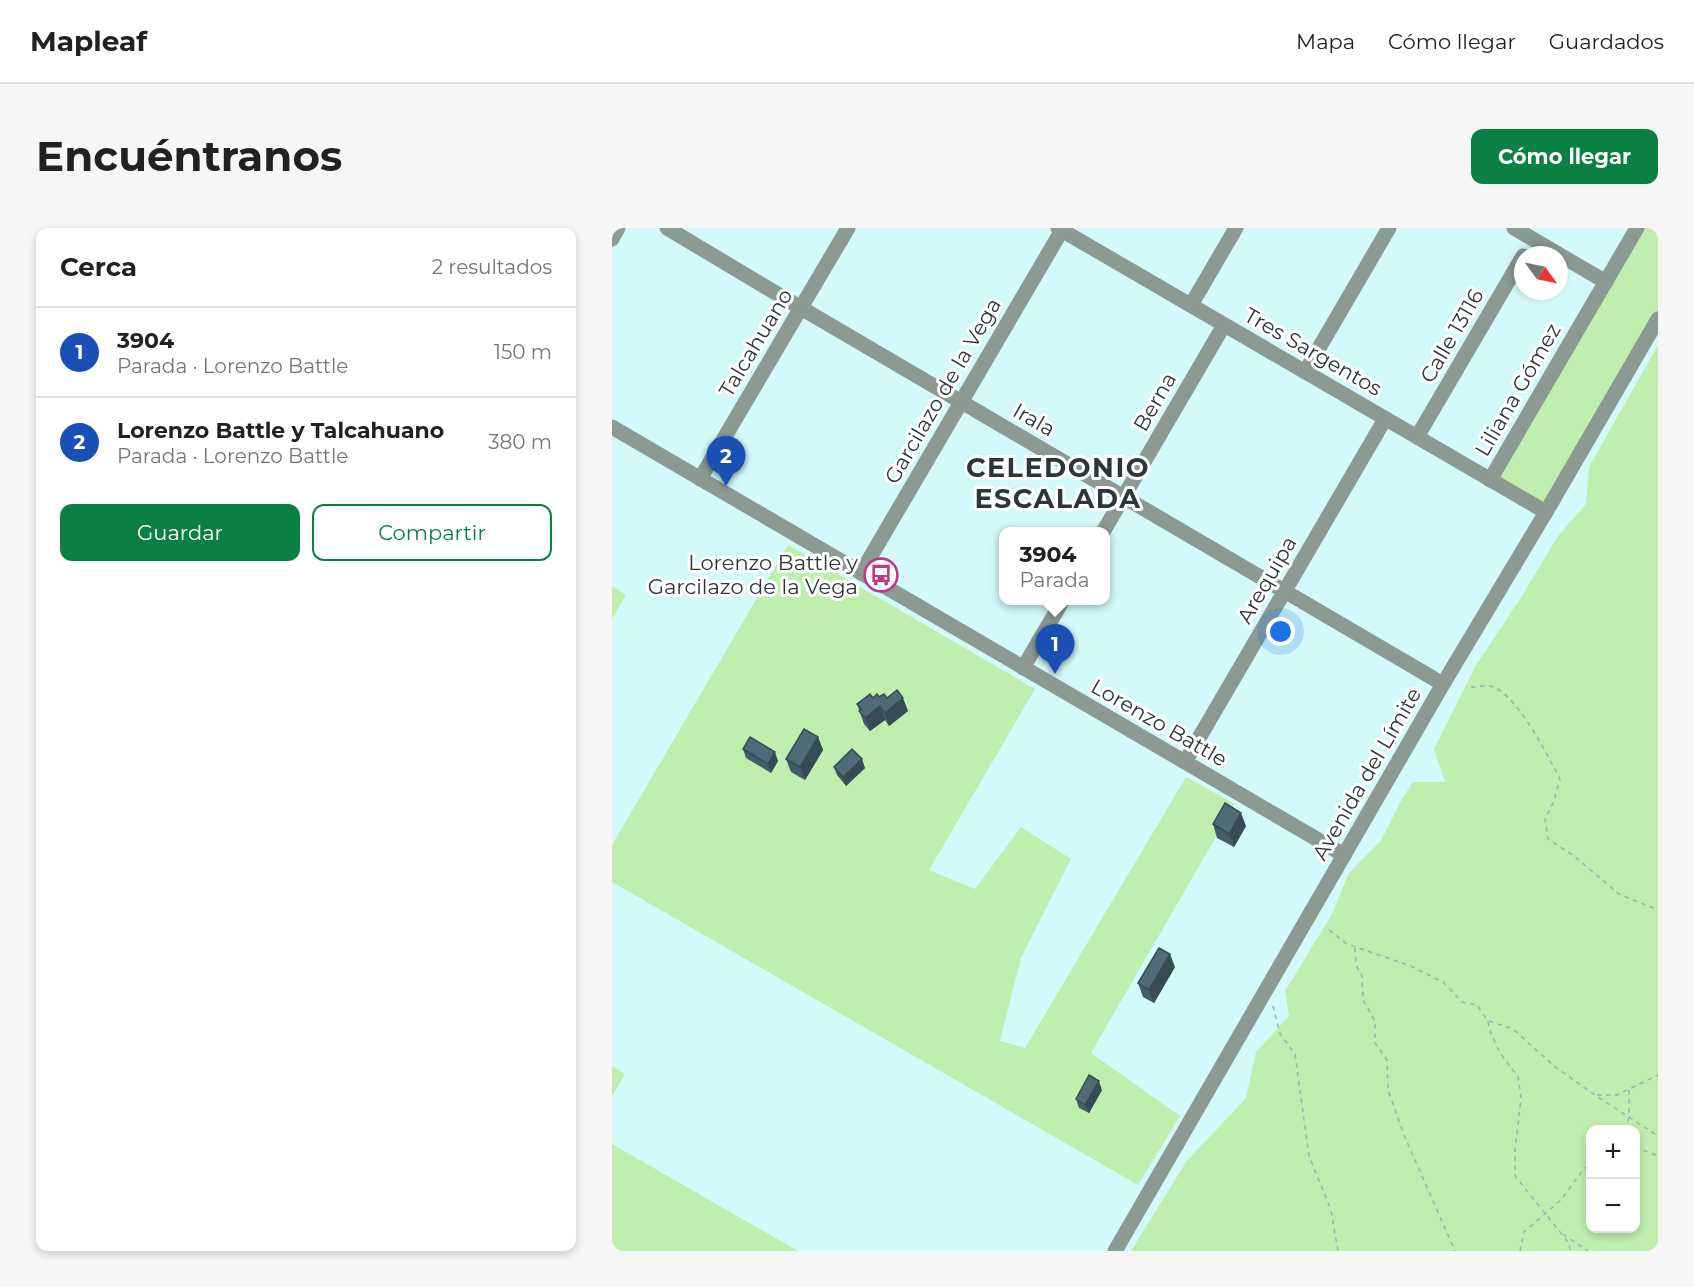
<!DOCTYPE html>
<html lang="es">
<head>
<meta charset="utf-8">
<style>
	:root { --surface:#fff; --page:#f6f6f6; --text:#202124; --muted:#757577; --line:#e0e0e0; --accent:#0b8043 }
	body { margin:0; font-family:Montserrat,sans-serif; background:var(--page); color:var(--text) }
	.controls { position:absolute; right:18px; bottom:18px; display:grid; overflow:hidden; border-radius:12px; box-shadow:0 3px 9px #0003 }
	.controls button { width:54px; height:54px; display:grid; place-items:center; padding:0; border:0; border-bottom:2px solid var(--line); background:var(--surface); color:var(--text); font:30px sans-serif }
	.compass { position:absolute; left:902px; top:18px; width:54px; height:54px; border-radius:50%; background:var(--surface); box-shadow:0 3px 9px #0003; rotate:123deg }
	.you { position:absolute; left:669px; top:404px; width:21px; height:21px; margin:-15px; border:4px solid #fff; border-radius:50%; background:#1a73e8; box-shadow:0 0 0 9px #1a73e833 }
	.badge { display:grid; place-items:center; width:39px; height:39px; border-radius:50%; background:var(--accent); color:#fff; font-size:20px; font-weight:700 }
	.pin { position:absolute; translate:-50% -50px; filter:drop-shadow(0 2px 3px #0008) }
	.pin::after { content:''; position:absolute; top:32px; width:21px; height:18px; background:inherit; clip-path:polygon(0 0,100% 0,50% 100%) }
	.popup { position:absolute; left:387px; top:299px; width:111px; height:78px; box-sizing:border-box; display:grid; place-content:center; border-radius:12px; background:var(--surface); filter:drop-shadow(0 2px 4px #0005); font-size:20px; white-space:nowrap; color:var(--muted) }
	.popup b { font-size:22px; color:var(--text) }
	.popup::after { content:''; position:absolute; left:50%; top:100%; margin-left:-12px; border:12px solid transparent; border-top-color:var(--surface) }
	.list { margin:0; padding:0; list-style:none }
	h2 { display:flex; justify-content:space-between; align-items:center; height:78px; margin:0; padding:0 24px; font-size:26px }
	h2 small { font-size:20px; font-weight:400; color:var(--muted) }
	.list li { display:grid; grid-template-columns:39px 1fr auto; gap:18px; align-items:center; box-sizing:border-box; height:90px; padding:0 24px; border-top:2px solid var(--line) }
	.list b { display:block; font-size:22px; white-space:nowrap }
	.list p { margin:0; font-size:20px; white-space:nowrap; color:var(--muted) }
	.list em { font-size:20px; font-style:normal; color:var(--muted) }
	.actions { display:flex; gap:12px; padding:18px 24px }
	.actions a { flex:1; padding:14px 0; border:2px solid var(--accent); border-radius:12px; text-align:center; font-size:21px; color:var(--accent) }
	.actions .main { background:var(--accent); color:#fff }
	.map { position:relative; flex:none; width:1046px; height:1023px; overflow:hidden; border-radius:12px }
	header { display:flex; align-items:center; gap:36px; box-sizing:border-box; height:84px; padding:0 30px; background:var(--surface); border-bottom:2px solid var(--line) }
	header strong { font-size:28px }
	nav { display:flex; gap:33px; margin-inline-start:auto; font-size:21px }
	.intro { display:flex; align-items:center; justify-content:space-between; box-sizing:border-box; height:144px; padding:0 36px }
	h1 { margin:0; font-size:42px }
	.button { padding:15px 27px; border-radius:12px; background:var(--accent); color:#fff; font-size:21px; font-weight:700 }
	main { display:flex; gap:36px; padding:0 36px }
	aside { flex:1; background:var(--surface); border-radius:12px; box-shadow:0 3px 9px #0003 }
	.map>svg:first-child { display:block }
	.green { fill:#c0eeae; fill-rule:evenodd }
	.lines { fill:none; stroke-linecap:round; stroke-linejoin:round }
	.path { stroke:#99b7b8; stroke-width:1.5; stroke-dasharray:4.5 4.5; stroke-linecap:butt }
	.minor { stroke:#8c9a94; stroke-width:15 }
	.wall { fill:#445c67 }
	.shaded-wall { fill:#374b54 }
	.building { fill:#4f6b78; stroke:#374b54; stroke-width:1.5 }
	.labels { text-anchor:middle; stroke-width:6; stroke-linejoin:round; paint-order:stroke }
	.street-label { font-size:21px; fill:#283738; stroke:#fff }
	.poi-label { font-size:21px; fill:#283738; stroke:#fff; text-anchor:end }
	.district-label { font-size:27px; font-weight:bold; letter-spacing:1.5px; fill:#283738; stroke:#fff }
</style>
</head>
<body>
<header>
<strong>Mapleaf</strong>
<nav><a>Mapa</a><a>Cómo llegar</a><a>Guardados</a></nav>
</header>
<div class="intro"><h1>Encuéntranos</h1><a class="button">Cómo llegar</a></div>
<main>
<aside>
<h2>Cerca<small>2 resultados</small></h2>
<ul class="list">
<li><span class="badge" style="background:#1a4fb4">1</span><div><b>3904</b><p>Parada · Lorenzo Battle</p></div><em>150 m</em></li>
<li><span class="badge" style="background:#1a4fb4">2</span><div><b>Lorenzo Battle y Talcahuano</b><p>Parada · Lorenzo Battle</p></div><em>380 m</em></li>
</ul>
<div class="actions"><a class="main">Guardar</a><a>Compartir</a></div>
</aside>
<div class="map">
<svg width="1046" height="1023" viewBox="0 0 1046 1023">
	<rect width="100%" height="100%" fill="#d3f9fa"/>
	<g class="green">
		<polygon points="1025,0 1046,0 1046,91 934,284 878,252"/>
		<path d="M 1046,117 L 1046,1023 L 519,1023 L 574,934 L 634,870 L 644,824 L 677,788 L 673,763 L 719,688 L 737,645 L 770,611 L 790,571 L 801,554 L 833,554 L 822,521 L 863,439 L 908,371 L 946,308 L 974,276 L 977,239 ZM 978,902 L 1023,902 L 1023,1000 L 978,1000 Z"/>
		<polygon points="176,317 423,461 317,642 363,661 409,599 459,631 409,730 388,813 413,820 574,549 623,576 479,825 568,888 526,957 0,654 0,617"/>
		<polygon points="0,358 14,367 0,391"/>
		<polygon points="0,838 13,846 0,868"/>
		<polygon points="0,916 186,1023 0,1023"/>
	</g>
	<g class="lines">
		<g class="path">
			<path d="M 859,459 C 865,459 873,457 878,458 C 903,462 937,530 948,551 L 942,573 L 933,591 L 936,611 L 962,628 L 1007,666 L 1046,682"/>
			<polyline points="717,702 735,716 799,738 831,754 850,774 865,777 876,793 878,803 888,825 906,849 909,870 903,923 903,948 957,1015 958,1023"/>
			<polyline points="743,720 744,737 750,748 751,772 763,793 763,815 775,832 776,862 792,907 843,1023"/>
			<polyline points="661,778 668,806 683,826 697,928 719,982 726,1023"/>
			<polyline points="877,793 901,801 942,838 983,867 1046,908"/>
			<polyline points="985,867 1005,867 1046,847"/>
			<polyline points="1013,902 1017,889 1017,862"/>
			<polyline points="1023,919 1046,928"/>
			<polyline points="951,1006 976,1023"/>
			<polyline points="908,1023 912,1004 949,972 971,942 978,936"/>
		</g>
		<g class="minor">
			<polyline points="55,0 189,80 831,456"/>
			<polyline points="446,0 934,284"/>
			<polyline points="902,0 994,54"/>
			<polyline points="0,11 6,0"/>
			<polyline points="579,77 624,0"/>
			<polyline points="693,144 777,0"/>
			<polyline points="0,199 732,627"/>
			<polyline points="805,209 911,28"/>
			<polyline points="88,251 236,0"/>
			<polyline points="878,252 1025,0"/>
			<polyline points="491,304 612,97"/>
			<polyline points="249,345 450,2"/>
			<polyline points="411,440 451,372"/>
			<polyline points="573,534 773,191"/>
			<polyline points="503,1023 831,456 934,284 1046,91"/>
		</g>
	</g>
	<g class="wall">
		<polygon points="261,470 275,470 296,483 277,498 273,492 258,503 252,496 245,476"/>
		<polygon points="206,509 211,522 193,552 179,544 174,531"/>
		<polygon points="131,521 166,533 159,545 134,530"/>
		<polygon points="222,539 253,540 234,558 225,547"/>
		<polygon points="601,596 634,598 622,619 605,610"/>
		<polygon points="563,739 542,775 531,769 526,755"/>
		<polygon points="490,862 477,885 467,880 464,871"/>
	</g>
	<g class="shaded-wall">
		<polygon points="291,470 296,483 277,498 273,485"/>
		<polygon points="268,478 273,492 258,503 253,490"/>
		<polygon points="206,509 211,522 193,552 188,539"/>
		<polygon points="163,524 166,533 159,545 156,536"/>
		<polygon points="250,531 253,540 234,558 231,549"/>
		<polygon points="629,585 634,598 622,619 617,606"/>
		<polygon points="558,726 563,739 542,775 537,762"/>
		<polygon points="487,853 490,862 477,885 473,877"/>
	</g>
	<g class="building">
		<polygon points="285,462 291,470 273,485 268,478 253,490 247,483 250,481 245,476 258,466 261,470 265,466 267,469 272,466 275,470"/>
		<polygon points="192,501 206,509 188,539 174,531"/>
		<polygon points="138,509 163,524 156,536 131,521"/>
		<polygon points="240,521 250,531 231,549 222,539"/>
		<polygon points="613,575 629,585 617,606 601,596"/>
		<polygon points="547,720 558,726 537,762 526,755"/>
		<polygon points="477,847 487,853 473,877 464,871"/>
	</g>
	<defs>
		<symbol id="bus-ring" viewBox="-11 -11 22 22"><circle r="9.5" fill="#fff" stroke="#bd3a81" stroke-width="1.5"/><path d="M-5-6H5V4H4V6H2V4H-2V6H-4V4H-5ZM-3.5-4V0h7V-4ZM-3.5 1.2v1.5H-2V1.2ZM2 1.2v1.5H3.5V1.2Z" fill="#bd3a81"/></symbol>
	</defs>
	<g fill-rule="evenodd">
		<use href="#bus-ring" x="250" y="328" width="38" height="38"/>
	</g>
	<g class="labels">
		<g class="street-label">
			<text transform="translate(840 108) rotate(-60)" y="7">Calle 13116</text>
			<text transform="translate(144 115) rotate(-59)" y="7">Talcahuano</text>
			<text transform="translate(701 124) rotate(30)" y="7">Tres Sargentos</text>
			<text transform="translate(906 162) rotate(-60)" y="7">Liliana Gómez</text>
			<text transform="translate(331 163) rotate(-60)" y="7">Garcilazo de la Vega</text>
			<text transform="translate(543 174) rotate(-60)" y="7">Berna</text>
			<text transform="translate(422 192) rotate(30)" y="7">Irala</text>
			<text transform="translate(655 352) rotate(-60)" y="7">Arequipa</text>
			<text transform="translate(547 495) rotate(30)" y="7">Lorenzo Battle</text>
			<text transform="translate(755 546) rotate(-60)" y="7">Avenida del Límite</text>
		</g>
		<g class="poi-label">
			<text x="246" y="342">Lorenzo Battle y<tspan x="246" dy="24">Garcilazo de la Vega</tspan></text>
		</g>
		<g class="district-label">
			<text x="446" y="249">CELEDONIO<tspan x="446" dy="31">ESCALADA</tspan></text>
		</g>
	</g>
</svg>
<div class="controls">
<button>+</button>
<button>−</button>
</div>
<svg class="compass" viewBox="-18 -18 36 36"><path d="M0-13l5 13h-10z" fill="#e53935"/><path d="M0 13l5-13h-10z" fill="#757577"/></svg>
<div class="you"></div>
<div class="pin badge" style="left:443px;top:446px;background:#1a4fb4">1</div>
<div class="popup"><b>3904</b>Parada</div>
<div class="pin badge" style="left:114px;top:258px;background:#1a4fb4">2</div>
</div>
</main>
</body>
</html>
